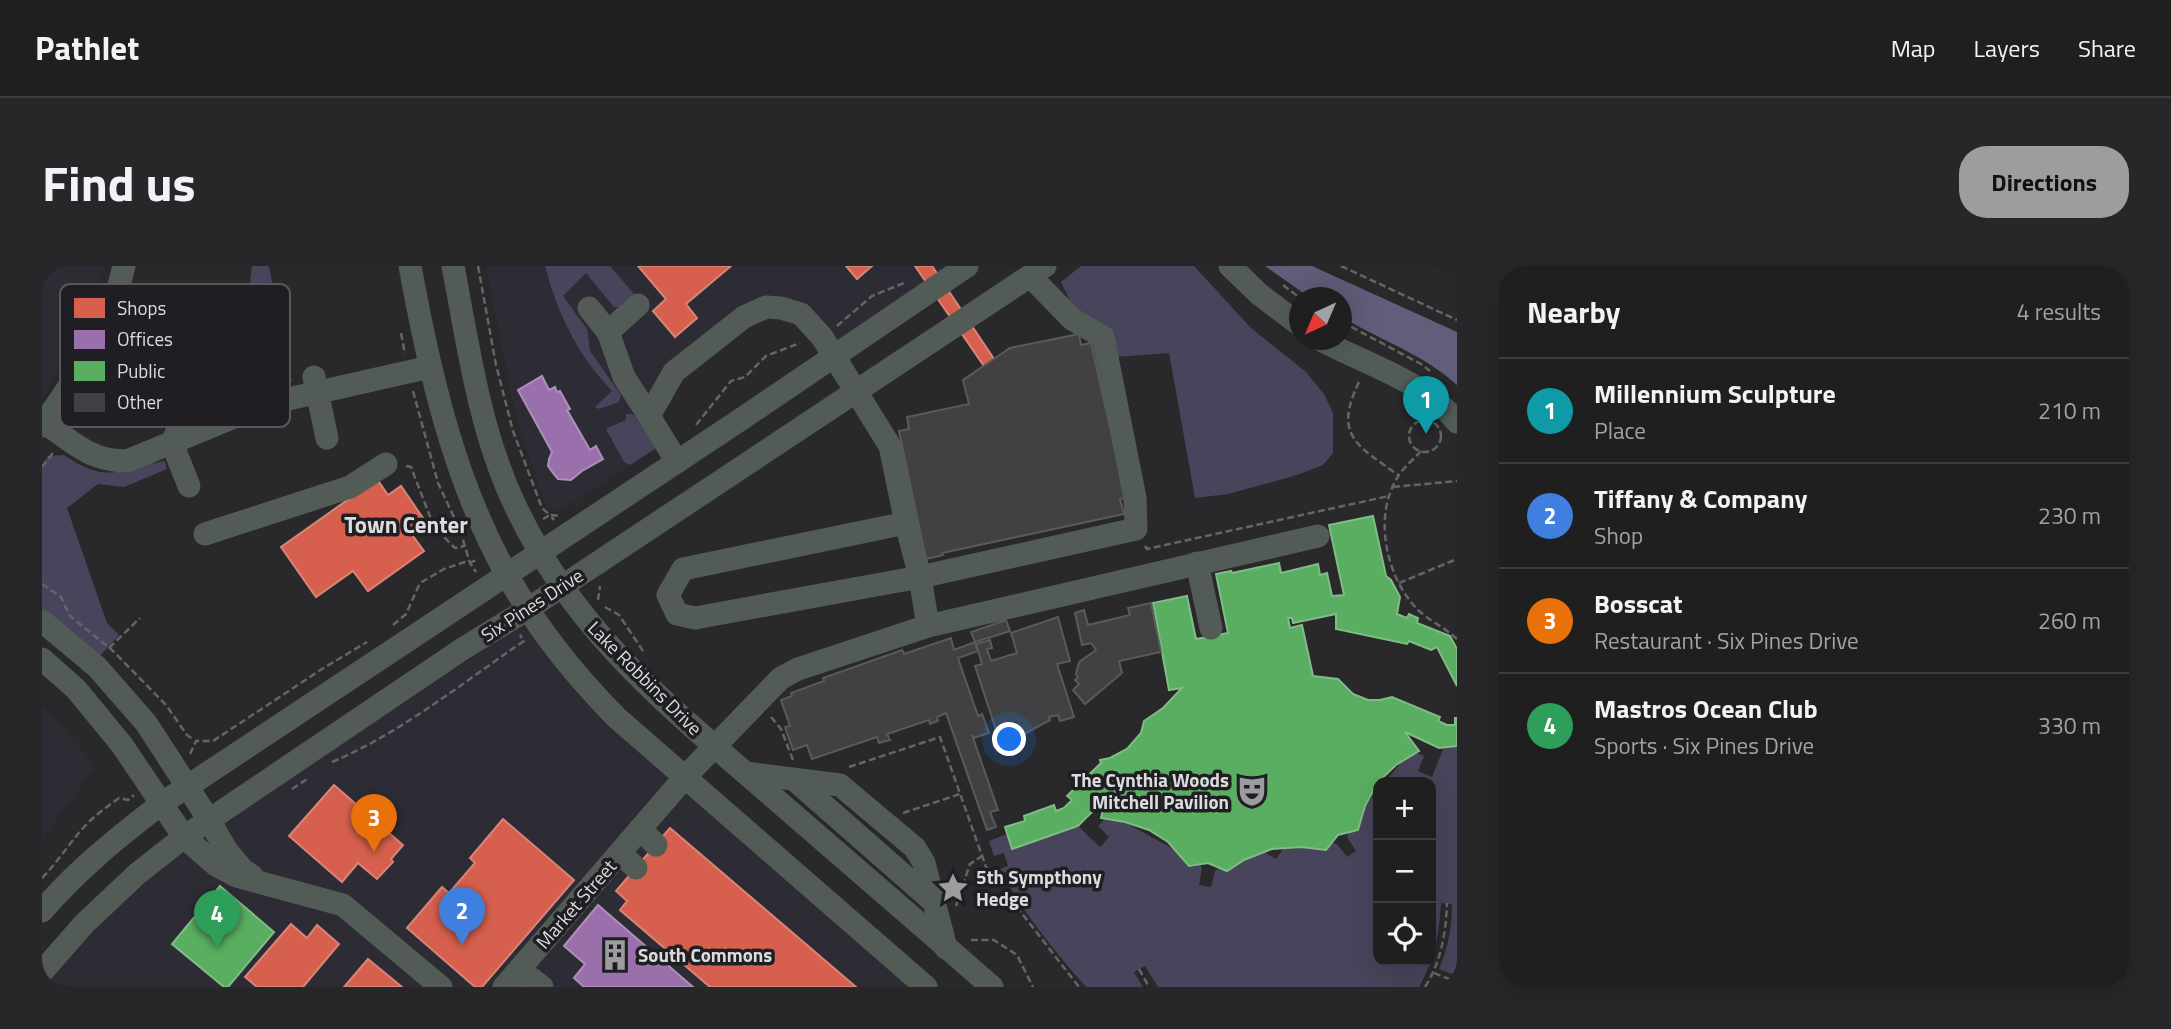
<!DOCTYPE html>
<html lang="en">
<head>
<meta charset="utf-8">
<style>
	:root { --surface:#1f1f20; --page:#272729; --text:#f1f3f6; --muted:#a1a2a5; --line:#3c3d3e; --accent:#9d9d9f }
	body { margin:0; font-family:"Titillium Web",sans-serif; background:var(--page); color:var(--text) }
	.controls { position:absolute; right:21px; bottom:21px; display:grid; overflow:hidden; border-radius:14px; box-shadow:0 7px 28px #0002 }
	.controls button { width:63px; height:63px; display:grid; place-items:center; padding:0; border:0; border-bottom:2px solid var(--line); background:var(--surface); color:var(--text); font:35px sans-serif }
	.compass { position:absolute; left:1247px; top:21px; width:63px; height:63px; border-radius:50%; background:var(--surface); box-shadow:0 7px 28px #0002; rotate:224deg }
	.you { position:absolute; left:968px; top:474px; width:24px; height:24px; margin:-18px; border:5px solid #fff; border-radius:50%; background:#1a73e8; box-shadow:0 0 0 10px #1a73e833 }
	.badge { display:grid; place-items:center; width:46px; height:46px; border-radius:50%; background:var(--accent); color:#fff; font-size:23px; font-weight:700 }
	.pin { position:absolute; translate:-50% -58px; filter:drop-shadow(0 2px 4px #0008) }
	.pin::after { content:''; position:absolute; top:37px; width:24px; height:21px; background:inherit; clip-path:polygon(0 0,100% 0,50% 100%) }
	.list { margin:0; padding:0; list-style:none }
	h2 { display:flex; justify-content:space-between; align-items:center; height:91px; margin:0; padding:0 28px; font-size:30px }
	h2 small { font-size:23px; font-weight:400; color:var(--muted) }
	.list li { display:grid; grid-template-columns:46px 1fr auto; gap:21px; align-items:center; box-sizing:border-box; height:105px; padding:0 28px; border-top:2px solid var(--line) }
	.list b { display:block; font-size:26px; white-space:nowrap }
	.list p { margin:0; font-size:23px; white-space:nowrap; color:var(--muted) }
	.list em { font-size:23px; font-style:normal; color:var(--muted) }
	.icon { flex:none; width:38px; height:38px; fill:none; stroke:currentColor; stroke-width:2; stroke-linecap:round; stroke-linejoin:round }
	.map { position:relative; flex:none; width:1415px; height:721px; overflow:hidden; border-radius:28px }
	header { display:flex; align-items:center; gap:42px; box-sizing:border-box; height:98px; padding:0 35px; background:var(--surface); border-bottom:2px solid var(--line) }
	header strong { font-size:33px }
	nav { display:flex; gap:38px; margin-inline-start:auto; font-size:24px }
	.intro { display:flex; align-items:center; justify-content:space-between; box-sizing:border-box; height:168px; padding:0 42px }
	h1 { margin:0; font-size:49px }
	.button { padding:18px 32px; border-radius:28px; background:var(--accent); color:#111; font-size:24px; font-weight:700 }
	main { display:flex; gap:42px; padding:0 42px }
	aside { flex:1; background:var(--surface); border-radius:28px; box-shadow:0 7px 28px #0002 }
	.map>svg:first-child { display:block }
	.built { fill:#2d2c35 }
	.green { fill:#47445b }
	.water { fill:#615d7a }
	.shops { fill:#d6604d; stroke:#d88578; stroke-width:2 }
	.offices { fill:#9970ab; stroke:#ad90ba; stroke-width:2 }
	.public { fill:#5aae61; stroke:#81bc86; stroke-width:2 }
	.building { fill:#414143; stroke:#5a5a5c; stroke-width:2 }
	.lines { fill:none; stroke-linecap:round; stroke-linejoin:round }
	.path { stroke:#616764; stroke-width:2.5; stroke-dasharray:7 3.5; stroke-linecap:butt }
	.minor { stroke:#525b56; stroke-width:23 }
	.labels { text-anchor:middle; stroke-width:7; stroke-linejoin:round; paint-order:stroke }
	.street-label { font-size:19px; fill:#dcdcde; stroke:#1f1e22 }
	.poi-label { font-size:19px; font-weight:bold; fill:#dcdcde; stroke:#1f1e22; text-anchor:start }
	.quarter-label { font-size:23px; font-weight:bold; fill:#dcdcde; stroke:#1f1e22 }
	.key { fill:#1f1e22; stroke:#58575a; stroke-width:2 }
	.key-label { font-size:19px; fill:#dcdcde }
</style>
</head>
<body>
<header>
<strong>Pathlet</strong>
<nav><a>Map</a><a>Layers</a><a>Share</a></nav>
</header>
<div class="intro"><h1>Find us</h1><a class="button">Directions</a></div>
<main>
<div class="map">
<svg width="1415" height="721" viewBox="0 0 1415 721">
	<rect width="100%" height="100%" fill="#29292b"/>
	<g class="built">
		<polygon points="0,0 62,0 43,61 0,133"/>
		<polygon points="444,0 912,0 790,83 739,39 629,104 616,159 621,179 516,245 504,241 475,157"/>
		<polygon points="474,363 482,364 492,370 535,428 582,474 869,721 0,721 27,686 51,659 135,588"/>
		<polygon points="0,440 54,500 0,572"/>
	</g>
	<g class="green">
		<path d="M 210,0 L 227,0 L 250,116 L 244,117 L 241,110 L 188,126 L 190,138 L 167,147 C 187,100 205,52 210,0 Z"/>
		<path d="M 503,0 L 568,0 L 592,28 L 577,41 L 572,41 L 544,7 L 521,30 L 545,63 L 548,85 L 579,129 L 577,136 L 557,143 L 553,141 L 570,125 C 535,88 516,49 503,0 Z"/>
		<polygon points="1039,0 1152,0 1209,62 1264,106 1282,128 1291,147 1291,187 1281,199 1255,209 1186,228 1153,232 1127,87 1073,91 1030,39 1019,16"/>
		<polygon points="584,148 590,148 593,150 614,182 588,199 582,196 565,165 565,162 584,154"/>
		<path d="M 22,189 C 67,220 78,202 123,195 L 125,203 L 82,221 L 56,218 L 25,242 L 65,357 L 77,369 L 58,390 L 0,344 L 0,199 L 6,190 Z"/>
		<path d="M 1415,480 L 1415,710 L 1397,703 C 1406,682 1410,661 1410,638 L 1399,637 C 1397,668 1393,693 1377,721 L 1116,721 L 1103,700 L 1092,706 L 1101,721 L 1044,721 C 1014,687 978,643 958,603 L 966,600 L 962,587 L 952,590 L 947,575 L 965,568 L 970,583 L 1036,560 L 1058,581 L 1067,571 L 1056,560 L 1063,553 L 1082,556 L 1157,597 L 1160,602 L 1157,619 L 1169,621 L 1173,605 L 1178,600 L 1185,605 L 1202,594 L 1222,586 L 1234,593 L 1242,582 L 1269,581 L 1284,584 L 1289,576 L 1295,578 L 1305,591 L 1314,585 L 1305,571 L 1307,565 L 1316,564 L 1323,540 L 1336,524 L 1336,695 L 1389,695 L 1389,516 L 1343,516 L 1362,493 L 1375,487 L 1382,490 L 1376,505 L 1390,511 L 1402,481 Z"/>
	</g>
	<path class="water" d="M 1223,0 L 1270,0 L 1415,66 L 1415,119 C 1381,88 1338,74 1300,51 L 1300,32 L 1267,31 Z"/>
	<g class="shops">
		<polygon points="596,0 689,0 644,38 655,52 633,71 611,45 624,33"/>
		<polygon points="804,0 830,0 815,13"/>
		<polygon points="873,0 890,0 952,93 942,100"/>
		<polygon points="335,213 346,229 359,220 383,255 368,266 382,285 326,325 311,305 274,331 239,281"/>
		<polygon points="292,519 361,579 349,593 351,596 335,613 316,597 300,616 247,570"/>
		<polygon points="461,553 532,614 440,721 433,721 365,662 400,621 407,627 433,597 428,592"/>
		<polygon points="628,562 814,721 668,721 578,644 585,635 574,625"/>
		<polygon points="249,658 265,672 275,659 297,678 261,721 215,721 203,711"/>
		<polygon points="326,693 360,721 302,721"/>
	</g>
	<g class="offices">
		<polygon points="500,110 507,124 513,121 515,126 518,125 528,143 525,144 548,184 554,180 561,193 540,205 529,214 516,213 511,207 506,200 507,193 510,186 476,124"/>
		<polygon points="556,639 651,721 542,721 532,712 543,698 522,680"/>
	</g>
	<g class="public">
		<polygon points="1331,250 1344,310 1349,314 1358,331 1355,348 1365,352 1367,348 1376,352 1375,357 1408,370 1415,383 1415,420 1395,381 1389,384 1367,375 1365,378 1294,363 1294,348 1251,357 1250,352 1246,352 1248,362 1260,359 1271,410 1296,413 1311,428 1326,434 1338,434 1350,431 1398,451 1396,455 1405,459 1413,459 1413,452 1415,452 1415,480 1397,482 1363,466 1377,485 1354,499 1336,516 1323,540 1316,564 1296,569 1284,584 1259,581 1230,583 1202,594 1185,605 1166,597 1147,600 1126,576 1107,564 1083,556 1059,552 1064,532 1036,560 970,583 963,561 983,555 982,550 1012,539 1014,545 1022,542 1030,534 1025,530 1059,497 1058,494 1068,492 1085,483 1099,467 1102,455 1121,442 1140,422 1127,424 1111,337 1145,330 1154,373 1186,367 1174,308 1189,305 1190,307 1237,297 1239,307 1276,298 1278,309 1285,307 1290,330 1302,329 1287,259"/>
		<polygon points="178,620 232,666 186,721 182,721 130,678"/>
	</g>
	<g class="building">
		<polygon points="1037,68 1039,79 1049,77 1084,232 1078,233 1082,248 900,287 901,289 884,293 857,165 867,163 865,151 927,138 921,114 968,82"/>
		<polygon points="1109,337 1119,386 1077,395 1080,407 1043,438 1031,424 1037,418 1033,414 1036,411 1034,408 1037,396 1054,384 1049,377 1040,379 1033,347 1042,344 1046,359 1088,349 1086,342"/>
		<polygon points="1016,351 1028,395 1015,398 1032,451 1018,455 1016,449 1007,451 1008,454 968,476 961,476 956,470 933,400 940,398 934,378 948,374 950,382 945,383 949,395 975,387 969,367"/>
		<polygon points="964,354 968,365 933,376 929,366"/>
		<polygon points="909,372 912,384 933,376 936,385 916,392 936,450 940,448 947,467 932,472 930,469 956,544 948,546 954,561 945,564 904,447 895,451 896,455 888,458 887,454 845,468 848,474 837,477 835,471 770,493 765,479 751,484 743,461 748,460 739,434 750,430 749,427 782,415 781,412 860,384 862,388"/>
	</g>
	<g class="lines">
		<g class="path">
			<polyline points="436,0 454,99 471,165 500,242 508,249 518,250"/>
			<polyline points="1299,0 1415,54"/>
			<polyline points="1241,19 1258,32"/>
			<polyline points="1300,56 1379,98 1388,105"/>
			<polyline points="795,60 830,30 862,17"/>
			<polyline points="359,67 363,88"/>
			<path d="M 1317,116 C 1291,170 1315,179 1356,209"/>
			<polyline points="371,125 396,217 418,264 428,297 434,306"/>
			<circle cx="1383" cy="170" r="16"/>
			<polyline points="34,156 43,144 72,93"/>
			<polyline points="654,159 689,115 703,111 724,90 758,77"/>
			<path d="M 1379,185 C 1372,193 1362,201 1357,209 C 1330,249 1344,312 1376,344 C 1388,355 1403,362 1415,373"/>
			<polyline points="364,200 369,201 392,261 413,282 422,280"/>
			<polyline points="0,201 11,187"/>
			<polyline points="1351,221 1415,215"/>
			<polyline points="501,253 508,249 512,254"/>
			<polyline points="1103,280 1105,283 1347,230"/>
			<polyline points="1357,317 1415,293"/>
			<polyline points="0,318 19,331 28,350 70,384 124,439 145,469 152,474"/>
			<polyline points="556,334 558,320"/>
			<polyline points="563,341 577,349 603,388"/>
			<polyline points="351,359 364,348 378,317 402,303 423,296 428,297 436,293"/>
			<polyline points="67,382 98,352"/>
			<polyline points="729,451 739,463 751,494"/>
			<polyline points="148,488 154,475 171,475 280,403 325,376"/>
			<path d="M 290,496 C 359,467 420,417 482,375 L 478,369"/>
			<polyline points="807,501 898,471 944,601 1037,721"/>
			<polyline points="250,523 267,512"/>
			<polyline points="861,547 918,528"/>
			<path d="M 0,612 C 16,596 27,577 43,560 C 53,549 65,541 77,532 L 86,534 L 92,529"/>
			<polyline points="914,640 928,598 940,590"/>
			<polyline points="929,674 952,674 975,689 991,721"/>
			<polyline points="1097,703 1107,721"/>
			<polyline points="1392,707 1415,716"/>
			<path d="M 1383,721 C 1399,696 1404,667 1405,637"/>
		</g>
		<g class="minor">
			<path d="M 368,0 C 387,105 412,215 465,309 C 495,362 532,409 575,452 L 884,721"/>
			<path d="M 411,0 C 426,79 437,161 471,235 C 530,364 626,440 730,530 C 804,594 877,657 950,721"/>
			<polyline points="1188,0 1217,28 1258,59"/>
			<polyline points="596,39 566,66 582,111 607,150"/>
			<polyline points="547,42 566,66"/>
			<path d="M 1279,74 C 1325,99 1381,114 1415,156"/>
			<polyline points="272,111 285,172"/>
			<path d="M 3,157 C 32,177 48,195 85,195 L 224,138 L 388,101"/>
			<polyline points="0,160 61,71 69,50 82,0"/>
			<polyline points="136,163 130,177 147,220"/>
			<polyline points="635,196 607,150 632,106 702,51 724,41 739,42 759,48 780,71 848,180 864,257 641,303 626,329 635,348 653,352 878,311 1094,263 1093,232 1061,71 1030,53 988,10"/>
			<polyline points="163,268 308,221 344,198"/>
			<polyline points="1155,297 1169,362"/>
			<polyline points="0,355 55,401 104,457 167,554 185,585 201,604 210,610"/>
			<polyline points="886,360 1276,270"/>
			<polyline points="0,393 34,423 80,479 142,571 174,599 194,610 301,639 399,721"/>
			<polyline points="704,507 798,519 873,582 882,597 904,682"/>
			<polyline points="754,515 892,636"/>
			<polyline points="598,563 614,579"/>
			<polyline points="578,587 594,602"/>
			<path d="M 0,645 C 35,604 76,571 119,538 L 695,156 L 925,0"/>
			<polyline points="0,706 42,658 95,608 142,571 422,382 486,343 1003,0"/>
			<polyline points="463,720 471,716 490,713 500,721"/>
			<polyline points="462,721 643,511 739,412 756,403 886,360 878,311 864,257"/>
		</g>
	</g>
	<defs>
		<symbol id="theatre-bare" viewBox="-9 -9 18 18"><path d="M-5-5.5Q0-4 5-5.5V0Q5 5 0 6Q-5 5-5 0ZM-3.3-2.5H-1v1.5H-3.3ZM1-2.5H3.3v1.5H1ZM-2.8 1Q0 5.5 2.8 1Z" fill="#9d9d9f" stroke="#1f1e22" stroke-width="2.5" paint-order="stroke"/></symbol>
		<symbol id="sight-bare" viewBox="-9 -9 18 18"><path d="M0-6L1.8-2.2L6-1.7L2.9 1.2L3.7 5.4L0 3.3L-3.7 5.4L-2.9 1.2L-6-1.7L-1.8-2.2Z" fill="#9d9d9f" stroke="#1f1e22" stroke-width="2.5" paint-order="stroke"/></symbol>
		<symbol id="building-bare" viewBox="-9 -9 18 18"><path d="M-4-6H4V6H1V3H-1V6H-4ZM-2.5-4.3h1.7v1.8h-1.7ZM.8-4.3h1.7v1.8H.8ZM-2.5-1h1.7V.8h-1.7ZM.8-1h1.7V.8H.8Z" fill="#9d9d9f" stroke="#1f1e22" stroke-width="2.5" paint-order="stroke"/></symbol>
	</defs>
	<g fill-rule="evenodd">
		<use href="#theatre-bare" x="1188" y="503" width="44" height="44"/>
		<use href="#sight-bare" x="889" y="600" width="44" height="44"/>
		<use href="#building-bare" x="551" y="667" width="44" height="44"/>
	</g>
	<g class="labels">
		<g class="street-label">
			<text transform="translate(490 339) rotate(-33)" y="7">Six Pines Drive</text>
			<text transform="translate(603 412) rotate(45)" y="7">Lake Robbins Drive</text>
			<text transform="translate(534 638) rotate(-49)" y="7">Market Street</text>
		</g>
		<g class="poi-label">
			<text x="1187" y="521" text-anchor="end">The Cynthia Woods<tspan x="1187" dy="22">Mitchell Pavilion</tspan></text>
			<text x="934" y="618">5th Sympthony<tspan x="934" dy="22">Hedge</tspan></text>
			<text x="596" y="696">South Commons</text>
		</g>
		<g class="quarter-label">
			<text x="364" y="267">Town Center</text>
		</g>
	</g>
	<rect x="18" y="18" width="230" height="143" rx="10" class="key"/>
	<rect x="32" y="32" width="31" height="20" fill="#d6604d"/>
	<rect x="32" y="64" width="31" height="19" fill="#9970ab"/>
	<rect x="32" y="95" width="31" height="20" fill="#5aae61"/>
	<rect x="32" y="127" width="31" height="19" fill="#414143"/>
	<g class="key-label">
		<text x="75" y="49">Shops</text>
		<text x="75" y="80">Offices</text>
		<text x="75" y="112">Public</text>
		<text x="75" y="143">Other</text>
	</g>
</svg>
<div class="controls">
<button>+</button>
<button>−</button>
<button><svg class="icon" aria-label="locate" viewBox="0 0 24 24"><circle cx="12" cy="12" r="6"/><path d="M12 2v4M12 18v4M2 12h4M18 12h4"/></svg></button>
</div>
<svg class="compass" viewBox="-18 -18 36 36"><path d="M0-13l5 13h-10z" fill="#e53935"/><path d="M0 13l5-13h-10z" fill="#a1a2a5"/></svg>
<div class="you"></div>
<div class="pin badge" style="left:1384px;top:168px;background:#0f9aa8">1</div>
<div class="pin badge" style="left:420px;top:679px;background:#3f7fe0">2</div>
<div class="pin badge" style="left:332px;top:586px;background:#e8710a">3</div>
<div class="pin badge" style="left:175px;top:682px;background:#2e9e5b">4</div>
</div>
<aside>
<h2>Nearby<small>4 results</small></h2>
<ul class="list">
<li><span class="badge" style="background:#0f9aa8">1</span><div><b>Millennium Sculpture</b><p>Place</p></div><em>210 m</em></li>
<li><span class="badge" style="background:#3f7fe0">2</span><div><b>Tiffany &amp; Company</b><p>Shop</p></div><em>230 m</em></li>
<li><span class="badge" style="background:#e8710a">3</span><div><b>Bosscat</b><p>Restaurant · Six Pines Drive</p></div><em>260 m</em></li>
<li><span class="badge" style="background:#2e9e5b">4</span><div><b>Mastros Ocean Club</b><p>Sports · Six Pines Drive</p></div><em>330 m</em></li>
</ul>
</aside>
</main>
</body>
</html>
